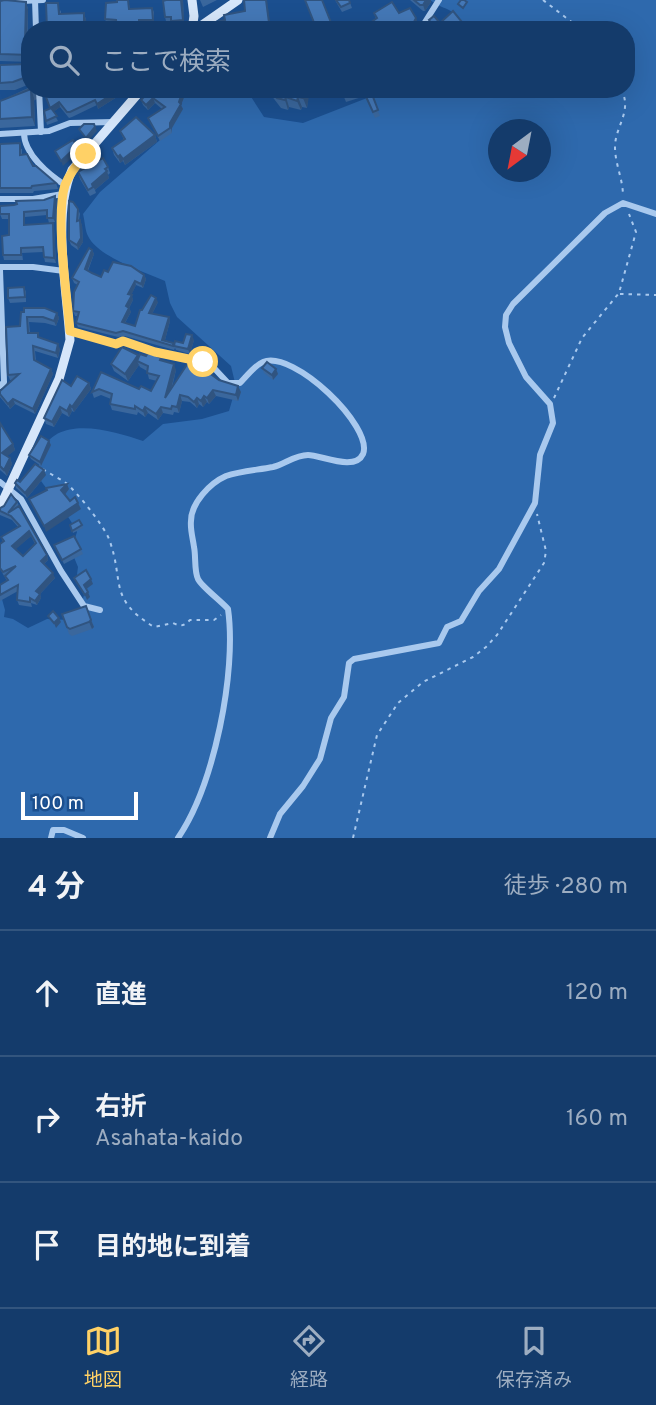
<!DOCTYPE html>
<html lang="ja">
<head>
<meta charset="utf-8">
<style>
	:root { --surface:#143b6b; --page:#1d4271; --text:#f1f3f6; --muted:#9dadc1; --line:#33557e; --accent:#ffd166 }
	body { margin:0; font-family:Overpass,"Noto Sans JP",sans-serif; background:var(--page); color:var(--text) }
	.compass { position:absolute; left:488px; top:119px; width:63px; height:63px; border-radius:50%; background:var(--surface); box-shadow:0 7px 28px #0002; rotate:212deg }
	.scale { position:absolute; left:21px; bottom:18px; width:117px; box-sizing:border-box; padding-left:7px; border:4px solid #fff; border-top:0; font-size:19px; line-height:24px; white-space:nowrap; color:#fff; -webkit-text-stroke:5px #1b4f8f; paint-order:stroke }
	.stop { position:absolute; width:21px; height:21px; margin:-16px; border:5px solid #ffd166; border-radius:50%; background:#fff }
	.stop.end { background:#ffd166; border-color:#fff; box-shadow:0 2px 7px #0008 }
	.list { margin:0; padding:0; list-style:none }
	h2 { display:flex; justify-content:space-between; align-items:center; height:91px; margin:0; padding:0 28px; font-size:30px }
	h2 small { font-size:23px; font-weight:400; color:var(--muted) }
	.list li { display:grid; grid-template-columns:46px 1fr auto; gap:21px; align-items:center; box-sizing:border-box; height:126px; padding:0 28px; border-top:2px solid var(--line) }
	.list b { display:block; font-size:26px; white-space:nowrap }
	.list p { margin:0; font-size:23px; white-space:nowrap; color:var(--muted) }
	.list em { font-size:23px; font-style:normal; color:var(--muted) }
	.icon { flex:none; width:38px; height:38px; fill:none; stroke:currentColor; stroke-width:2; stroke-linecap:round; stroke-linejoin:round }
	.map { position:relative; flex:none; width:656px; height:838px; overflow:hidden }
	.search { position:absolute; background:var(--surface); box-shadow:0 7px 28px #0002; left:21px; right:21px; top:21px; height:77px; display:flex; align-items:center; gap:18px; box-sizing:border-box; padding:0 24px; border-radius:28px; color:var(--muted); font-size:26px }
	.sheet { height:469px; background:var(--surface) }
	nav { display:flex; justify-content:space-around; align-items:center; box-sizing:border-box; height:98px; border-top:2px solid var(--line); background:var(--surface); font-size:19px; color:var(--muted) }
	nav a { display:grid; justify-items:center; gap:4px }
	nav .on { color:var(--accent) }
	.map>svg:first-child { display:block }
	.green { fill:#2e69ad; fill-rule:evenodd }
	.lines { fill:none; stroke-linecap:round; stroke-linejoin:round }
	.river { stroke:#3c6290; stroke-width:14 }
	.path { stroke:#a9c9ee; stroke-width:2; stroke-dasharray:3.5 5; stroke-linecap:butt }
	.street { stroke:#a9c9ee; stroke-width:6 }
	.secondary { stroke:#d6e6fa; stroke-width:9 }
	.wall { fill:#3a679d; fill-rule:evenodd }
	.shaded-wall { fill:#305480 }
	.building { fill:#4478b7; stroke:#305480; stroke-width:2; fill-rule:evenodd }
	.route { stroke:#ffd166; stroke-width:9 }
</style>
</head>
<body>
<div class="map">
<svg width="656" height="838" viewBox="0 0 656 838">
	<rect width="100%" height="100%" fill="#1b4f8f"/>
	<path class="green" d="M 430,0 L 656,0 L 656,838 L 0,838 L 0,592 L 5,610 L 4,617 L 13,619 L 28,628 L 47,619 L 69,620 L 79,612 L 84,595 L 76,582 L 78,567 L 71,550 L 77,532 C 66,510 50,495 37,475 C 39,468 39,460 41,453 C 56,413 114,431 143,441 L 163,424 L 202,419 L 229,411 L 236,387 L 231,366 L 177,317 L 170,303 L 165,281 C 144,272 98,257 88,236 C 85,230 85,222 83,214 L 100,192 L 160,140 L 179,89 L 246,89 L 264,117 L 303,123 L 390,89 L 626,89 L 626,30 L 463,30 C 454,5 448,13 430,0 ZM 498,130 L 540,130 L 540,172 L 498,172 Z"/>
	<g class="lines">
		<polyline class="river" points="0,109 42,89"/>
		<g class="path">
			<polyline points="543,0 582,30"/>
			<path d="M 621,89 C 633,111 615,126 615,147 C 615,164 623,179 623,196"/>
			<polyline points="620,294 656,295"/>
			<polyline points="554,398 582,338 619,293 636,232 629,214"/>
			<path d="M 43,469 C 50,474 59,478 66,483 C 77,492 104,526 109,539 C 125,582 107,598 154,627 L 173,623 C 181,627 184,626 190,620 L 214,620 L 221,615"/>
			<polyline points="353,838 377,735 398,703 423,682 473,657 486,647 497,635 544,563 546,551 537,514"/>
		</g>
		<g class="street">
			<polyline points="35,0 36,30"/>
			<polyline points="0,2 43,0"/>
			<polyline points="157,30 167,27"/>
			<polyline points="420,30 439,0"/>
			<polyline points="39,89 41,132"/>
			<path d="M 24,133 C 24,154 49,175 65,185"/>
			<polyline points="0,134 49,131 70,123 113,122"/>
			<polyline points="0,199 33,199 63,194"/>
			<polyline points="0,267 33,267 64,271"/>
			<polyline points="0,270 4,382 0,386"/>
			<path d="M 70,331 L 116,344 L 123,341 L 155,352 L 203,362 L 214,368 L 228,383 L 240,383 C 246,377 255,365 263,362 C 293,349 374,427 363,454 C 355,472 321,455 308,455 C 295,455 285,464 273,467 C 258,470 240,471 226,476 C 210,483 191,503 191,521 C 190,529 193,539 194,547 C 196,556 194,571 198,579 C 201,586 221,601 228,609 C 237,672 214,785 178,838"/>
			<polyline points="0,482 21,499 61,571 84,606 100,610"/>
			<polyline points="51,838 53,830 64,830 83,838"/>
			<polyline points="270,838 280,814 303,786 320,759 331,718 344,697 349,663 354,659 439,643 447,627 461,621 479,591 499,569 535,503 540,455 553,423 550,404 526,377 509,343 505,327 506,315 513,304 605,213 623,203 656,214"/>
		</g>
		<g class="secondary">
			<polyline points="192,30 194,16 192,0"/>
			<polyline points="195,30 238,0"/>
			<path d="M 0,507 L 59,379 L 70,340 C 67,290 52,215 72,170 L 142,89"/>
		</g>
	</g>
	<g class="wall">
		<polygon points="128,0 130,9 152,8 154,12 154,24 140,25 140,30 117,30 116,24 107,24 105,19 117,2"/>
		<polygon points="166,0 183,0 184,24 173,26 171,21 166,21 165,17"/>
		<polygon points="200,0 217,0 203,7"/>
		<polygon points="335,0 349,0 352,8 342,12"/>
		<polygon points="410,0 431,0 431,2 425,11 423,11"/>
		<polygon points="0,1 26,2 28,9 28,42 30,42 30,62 0,61"/>
		<polygon points="61,10 61,14 84,13 86,20 87,30 47,30"/>
		<polygon points="374,13 399,13 418,23 415,27 407,30 373,30 370,23 376,19"/>
		<polygon points="28,64 30,69 30,84 15,90 0,90 0,65"/>
		<polygon points="269,89 309,89 307,108 302,107 301,110 289,107 288,110 281,108 271,95"/>
		<polygon points="336,89 374,89 372,90 371,93 380,116 375,118 365,96 346,102 344,97 341,98"/>
		<polygon points="183,90 185,95 181,105 183,109 172,128 172,133 160,141 148,118 162,109 155,103 148,110 143,105 141,100"/>
		<polygon points="115,92 117,97 98,109 97,105 72,117 69,118 60,107 53,112 58,121 47,125 46,121 50,108 46,97"/>
		<polygon points="34,98 35,126 0,128 0,101"/>
		<polygon points="120,131 155,135 157,142 125,165 123,161 120,163 114,155 112,148 124,140"/>
		<polygon points="0,144 22,149 22,155 56,183 58,189 34,191 33,193 0,193"/>
		<polygon points="108,167 110,173 108,175 109,178 95,190 96,193 90,196 80,179 78,172"/>
		<polygon points="44,200 57,201 55,222 49,223 47,215 25,217 25,224 54,228 56,263 45,262 43,252 22,253 23,260 4,260 3,255 9,235 9,219 2,219 0,214 14,205"/>
		<polygon points="78,209 80,214 79,220 82,225 83,242 78,250 71,245 69,240"/>
		<polygon points="92,250 94,254 88,271 101,277 108,272 144,275 146,279 143,288 136,285 131,295 133,300 129,308 131,312 125,323 135,326 142,310 158,302 152,314 169,317 170,321 165,340 173,343 174,345 194,340 190,354 176,350 175,348 174,350 125,336 118,337 78,327 76,323 78,316 75,316 73,311 78,285 74,283 72,278"/>
		<polygon points="24,287 26,292 26,302 10,303 8,298"/>
		<polygon points="21,312 57,313 59,318 56,326 45,323 29,322 30,333 60,349 58,358 35,351 36,361 51,369 53,374 35,414 15,404 10,409 0,397 0,391 12,380 10,380 8,375 20,326"/>
		<polygon points="138,355 139,358 146,356 162,361 176,370 172,388 203,365 205,370 219,380 241,392 238,401 216,396 209,404 207,402 203,407 199,404 197,408 190,402 182,401 179,413 174,412 173,415 163,413 158,420 148,413 145,417 138,412 137,415 112,410 110,404 111,399 101,395 94,398 92,392 101,372 139,389 151,391 157,381 149,379 147,371 140,367 139,365 128,381 114,371 111,364"/>
		<polygon points="262,368 276,369 278,374 273,380 264,373"/>
		<polygon points="89,383 91,389 74,412 72,411 69,417 62,413 54,427 46,424 44,418 71,386"/>
		<polygon points="0,423 13,444 15,450 7,456 10,458 12,464 7,476 0,470"/>
		<polygon points="49,441 51,445 41,466 31,459 29,455"/>
		<polygon points="46,475 27,498 16,488 15,483"/>
		<path d="M 17,502 L 47,555 L 48,560 L 44,564 L 55,578 L 40,594 L 41,598 L 37,605 L 31,603 L 32,607 L 19,605 L 17,600 L 18,591 L 0,601 L 0,585 L 7,581 L 0,569 L 0,544 L 3,542 L 1,537 L 18,527 L 12,520 L 0,515 L 0,508 ZM 31,536 L 35,544 L 23,556 L 15,549 Z"/>
		<polygon points="70,525 82,525 83,528 73,533"/>
		<polygon points="54,545 81,549 83,554 64,564"/>
		<polygon points="86,606 94,627 92,629 72,636 69,634 62,614"/>
	</g>
	<g class="shaded-wall">
		<polygon points="181,0 183,0 184,24 183,20"/>
		<polygon points="266,0 267,0 271,30 270,30"/>
		<polygon points="426,0 431,0 431,2 425,11 423,5"/>
		<polygon points="26,2 28,9 27,49 25,42"/>
		<polygon points="84,13 86,20 87,30 84,23"/>
		<polygon points="416,18 418,23 415,27 414,22"/>
		<polygon points="462,22 464,26 464,29 455,30"/>
		<polygon points="31,89 34,98 35,126 32,117"/>
		<polygon points="180,89 184,89 185,95 181,105 183,109 172,128 172,133 170,123 179,102"/>
		<polygon points="305,89 309,89 310,90 307,108 303,98"/>
		<polygon points="115,92 117,97 98,109 97,104"/>
		<polygon points="286,97 289,107 288,110 285,100"/>
		<polygon points="298,97 302,107 301,110 297,101"/>
		<polygon points="153,98 155,103 148,110 146,105"/>
		<polygon points="59,102 60,107 52,113 50,108"/>
		<polygon points="95,127 97,131 87,142 86,138"/>
		<polygon points="155,135 157,142 125,165 123,159"/>
		<polygon points="77,146 79,151 63,166 61,161"/>
		<polygon points="120,155 123,161 120,163 118,157"/>
		<polygon points="107,171 109,178 95,190 92,184"/>
		<polygon points="55,196 57,201 55,222 53,218"/>
		<polygon points="80,220 82,225 83,242 78,250 77,245"/>
		<polygon points="53,223 54,228 56,263 54,258"/>
		<polygon points="92,250 94,254 86,274 85,269"/>
		<polygon points="144,275 146,279 143,288 141,284"/>
		<polygon points="135,281 136,285 130,298 128,294"/>
		<polygon points="132,295 133,300 129,308 131,312 123,326 122,322 126,306"/>
		<polygon points="156,298 158,302 150,318 149,313"/>
		<polygon points="57,313 59,318 56,326 54,321"/>
		<polygon points="169,317 170,321 164,344 162,340"/>
		<polygon points="192,335 194,340 190,354 188,349"/>
		<polygon points="58,344 60,349 58,358 56,353"/>
		<polygon points="138,355 140,362 137,361 139,365 128,381 125,374"/>
		<polygon points="174,364 176,370 167,404 165,398"/>
		<polygon points="51,369 53,374 35,414 33,409"/>
		<polygon points="276,369 278,374 273,380 272,375"/>
		<polygon points="89,383 91,389 74,412 72,407"/>
		<polygon points="238,386 241,392 238,401 236,395"/>
		<polygon points="213,390 216,396 209,404 207,398"/>
		<polygon points="180,395 182,401 179,413 177,407"/>
		<polygon points="204,396 207,402 203,407 201,401"/>
		<polygon points="197,398 199,404 197,408 194,402"/>
		<polygon points="13,399 15,404 10,409 8,404"/>
		<polygon points="70,405 72,411 69,417 67,411"/>
		<polygon points="60,407 62,413 54,427 52,422"/>
		<polygon points="145,407 148,413 145,417 143,411"/>
		<polygon points="161,407 163,413 158,420 156,414"/>
		<polygon points="49,441 51,445 41,466 40,462"/>
		<polygon points="13,444 15,450 4,459 2,453"/>
		<polygon points="10,458 12,464 7,476 4,470"/>
		<polygon points="44,470 46,475 27,498 25,493"/>
		<polygon points="67,484 69,489 64,496 61,490"/>
		<polygon points="78,503 81,509 46,532 44,526"/>
		<polygon points="29,531 31,536 14,551 12,546"/>
		<polygon points="47,555 48,560 42,566 41,561"/>
		<polygon points="53,573 55,578 40,594 41,598 37,605 35,601 36,591"/>
		<polygon points="91,579 93,584 85,590 84,585"/>
		<polygon points="88,592 90,597 87,600 85,595"/>
		<polygon points="59,618 61,622 56,628 54,623"/>
		<polygon points="91,620 94,627 92,629 89,622"/>
	</g>
	<g class="building">
		<polygon points="5,0 26,2 25,42 30,42 30,55 0,54 0,1"/>
		<polygon points="117,0 128,0 129,9 152,8 153,20 139,20 139,29 117,30 116,20 105,19 106,3 117,2"/>
		<polygon points="166,0 181,0 183,20 171,21 171,17 165,17 163,1"/>
		<polygon points="244,0 266,0 270,30 212,30 211,23 225,20 224,15 245,11"/>
		<polygon points="305,0 322,0 334,30 317,30"/>
		<polygon points="336,0 349,0 350,3 341,7"/>
		<polygon points="414,0 426,0 423,5 420,5"/>
		<polygon points="461,0 464,0 467,2 463,8 458,4"/>
		<polygon points="392,2 399,13 410,8 416,18 414,22 393,30 373,30 370,23 377,18 374,13"/>
		<polygon points="46,3 58,3 59,14 84,13 84,23 59,24 59,30 47,30"/>
		<polygon points="453,11 462,22 462,24 455,30 437,30 429,20 434,16 440,23"/>
		<polygon points="28,64 29,76 13,82 0,83 0,65"/>
		<polygon points="31,89 32,117 0,119 0,101"/>
		<polygon points="60,89 114,89 115,92 97,104 95,100 70,112 67,112 59,102 50,108 46,97 61,91"/>
		<polygon points="151,89 183,90 179,102 181,104 170,123 170,128 158,136 148,118 165,107 153,98 146,105 141,100"/>
		<polygon points="271,89 305,89 303,98 298,97 297,101 286,97 285,100 277,98"/>
		<polygon points="337,89 370,89 378,110 373,112 363,90 344,96 342,91 338,92"/>
		<polygon points="51,108 57,116 46,121 44,111"/>
		<polygon points="136,117 155,135 123,159 120,155 118,157 112,148 125,139 120,131"/>
		<polygon points="84,124 94,124 95,127 86,138 79,129"/>
		<polygon points="73,140 77,146 61,161 55,151"/>
		<polygon points="20,143 20,155 27,154 33,166 36,166 56,183 32,186 31,188 0,188 0,144"/>
		<polygon points="103,158 108,167 105,169 107,171 92,184 93,187 88,190 78,172"/>
		<polygon points="55,196 53,218 47,218 47,210 24,212 24,225 53,223 54,258 44,257 43,247 21,248 21,255 3,255 2,236 9,235 9,214 0,214 0,206 14,205 17,204 16,201 44,200"/>
		<polygon points="69,201 73,202 78,209 77,221 80,220 81,238 77,245 69,240"/>
		<polygon points="89,248 92,250 85,269 92,273 101,277 104,270 108,272 113,262 131,266 144,275 141,284 135,281 128,294 132,295 126,306 129,308 122,322 135,326 140,310 142,310 151,295 156,298 149,313 169,317 162,340 173,343 173,346 123,331 116,333 76,323 79,312 73,311 74,292 79,282 72,278"/>
		<polygon points="24,287 25,297 8,298 8,288"/>
		<polygon points="24,308 45,308 57,313 54,321 43,317 27,317 28,333 38,333 38,337 58,344 56,353 33,346 34,360 51,369 33,409 13,399 8,404 0,394 0,391 19,374 8,375 6,327 20,326 21,312 24,312"/>
		<polygon points="186,334 192,335 188,349 174,346 175,341 183,343"/>
		<polygon points="122,347 138,355 125,374 111,364"/>
		<polygon points="148,353 155,355 161,358 160,360 174,364 165,398 190,360 203,365 201,367 219,380 238,386 236,395 213,390 207,398 204,396 201,401 197,398 194,402 188,397 180,395 177,407 172,406 171,409 161,407 156,414 145,407 143,411 135,406 135,409 110,404 112,394 99,389 92,392 101,372 139,389 141,386 151,391 159,376 147,373 148,366 137,361 140,354 146,356"/>
		<polygon points="267,362 276,369 272,375 262,368"/>
		<polygon points="77,376 89,383 72,407 70,405 67,411 60,407 52,422 44,418 62,380 71,386"/>
		<polygon points="0,423 13,444 2,453 10,458 4,470 0,466"/>
		<polygon points="41,436 49,441 40,462 29,455"/>
		<polygon points="35,464 44,470 25,493 15,483 17,480 20,482"/>
		<polygon points="67,484 61,490 70,501 75,497 78,503 44,526 29,499 47,490 46,488"/>
		<path d="M 11,494 L 17,502 L 8,513 L 19,506 L 47,555 L 41,561 L 53,573 L 36,591 L 40,594 L 35,601 L 30,598 L 30,602 L 17,600 L 18,585 L 0,595 L 0,585 L 8,580 L 5,576 L 16,566 L 3,572 L 0,568 L 0,544 L 4,541 L 1,537 L 20,526 L 11,516 L 0,511 L 0,508 L 4,506 ZM 29,531 L 36,543 L 23,556 L 12,546 Z"/>
		<polygon points="79,520 82,525 72,531 70,525"/>
		<polygon points="74,536 81,549 62,560 54,545"/>
		<polygon points="86,570 91,579 84,585 88,592 85,595 74,578"/>
		<polygon points="86,606 91,620 89,622 70,629 67,627 62,614"/>
		<polygon points="53,611 59,618 54,623 48,616"/>
	</g>
	<g class="lines">
		<path class="route" d="M 86,154 C 77,164 70,173 65,185 C 55,216 67,296 70,331 L 116,344 L 123,341 L 155,352 L 203,362"/>
	</g>
</svg>
<svg class="compass" viewBox="-18 -18 36 36"><path d="M0-13l5 13h-10z" fill="#e53935"/><path d="M0 13l5-13h-10z" fill="#9dadc1"/></svg>
<div class="scale">100 m</div>
<div class="stop" style="left:203px;top:362px"></div>
<div class="stop end" style="left:86px;top:154px"></div>
<div class="search"><svg class="icon" aria-label="search" viewBox="0 0 24 24"><circle cx="10" cy="10" r="6"/><path d="M15 15l6 6"/></svg>ここで検索</div>
</div>
<section class="sheet">
<h2>4 分<small>徒歩 · 280 m</small></h2>
<ul class="list">
<li><svg class="icon" aria-label="ahead" viewBox="0 0 24 24"><path d="M12 20V5M6 11l6-6 6 6"/></svg><div><b>直進</b></div><em>120 m</em></li>
<li><svg class="icon" aria-label="right" viewBox="0 0 24 24"><path d="M7 20v-9h11M14 6l5 5-5 5"/></svg><div><b>右折</b><p>Asahata-kaido</p></div><em>160 m</em></li>
<li><svg class="icon" aria-label="arrive" viewBox="0 0 24 24"><path d="M6 21V4h12l-3 4 3 4H6"/></svg><div><b>目的地に到着</b></div></li>
</ul>
</section>
<nav>
<a class="on"><svg class="icon" aria-label="map" viewBox="0 0 24 24"><path d="M3 6l6-2 6 2 6-2v14l-6 2-6-2-6 2zM9 4v14M15 6v14"/></svg>地図</a>
<a><svg class="icon" aria-label="directions" viewBox="0 0 24 24"><path d="M12 3l9 9-9 9-9-9zM9 14v-3h6M13 9l2 2-2 2"/></svg>経路</a>
<a><svg class="icon" aria-label="saved" viewBox="0 0 24 24"><path d="M7 4h10v16l-5-4-5 4z"/></svg>保存済み</a>
</nav>
</body>
</html>
